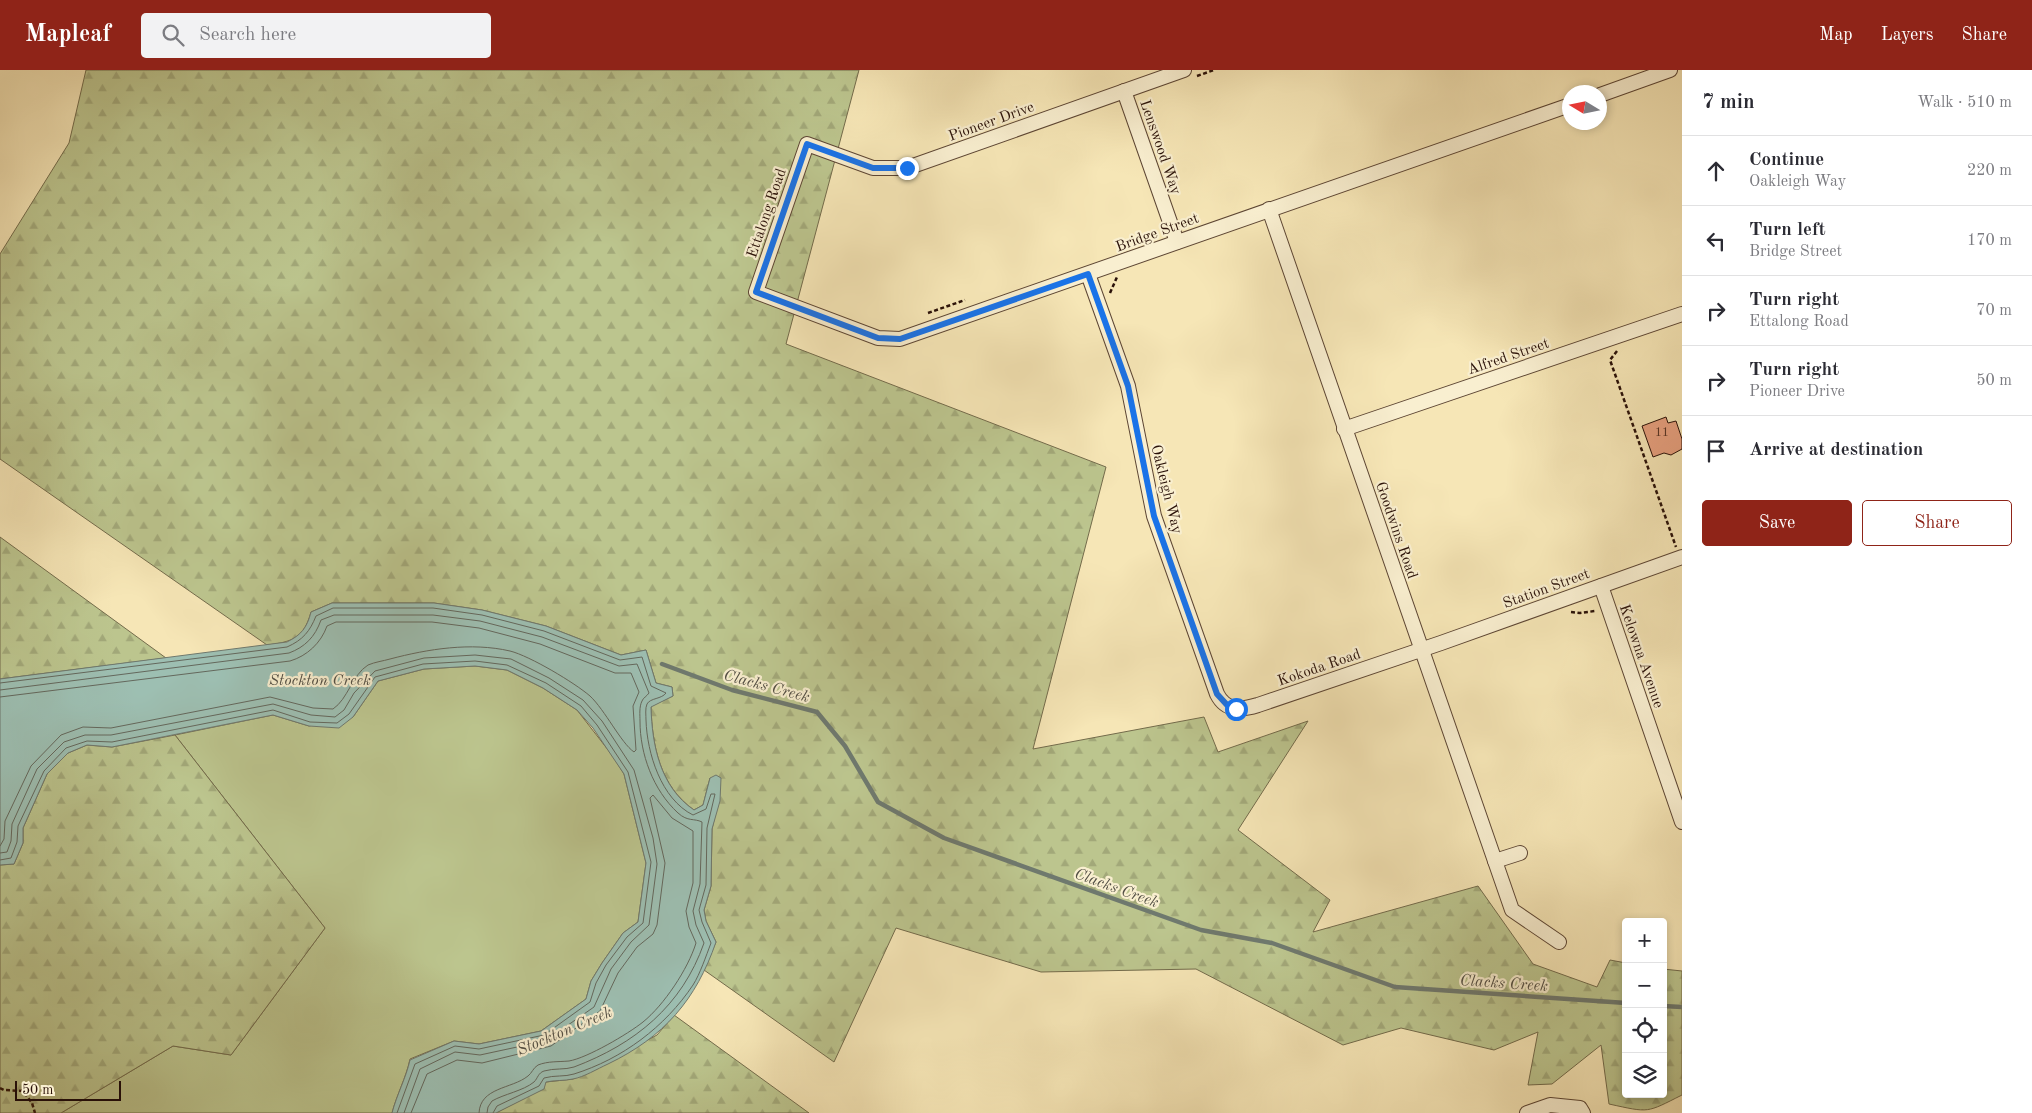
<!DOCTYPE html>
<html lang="en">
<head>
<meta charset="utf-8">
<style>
	:root { --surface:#fff; --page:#f2f2f3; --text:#2b2b33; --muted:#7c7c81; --line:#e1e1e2; --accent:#8f2418 }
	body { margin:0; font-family:"Old Standard TT",serif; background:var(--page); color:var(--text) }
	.controls { position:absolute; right:15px; bottom:15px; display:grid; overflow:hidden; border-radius:5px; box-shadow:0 2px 8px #0003 }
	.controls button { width:45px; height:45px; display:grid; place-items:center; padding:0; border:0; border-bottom:1px solid var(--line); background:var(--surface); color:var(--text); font:25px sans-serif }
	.compass { position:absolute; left:1562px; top:15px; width:45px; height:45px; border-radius:50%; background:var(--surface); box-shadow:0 2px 8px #0003; rotate:280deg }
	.scale { position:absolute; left:15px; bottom:12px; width:106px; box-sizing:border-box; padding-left:5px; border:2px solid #2a1108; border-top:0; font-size:14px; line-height:18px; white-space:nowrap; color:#2a1108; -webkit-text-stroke:4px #f9efd0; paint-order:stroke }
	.stop { position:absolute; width:15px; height:15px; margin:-11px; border:4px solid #1a73e8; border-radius:50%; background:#fff }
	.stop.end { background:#1a73e8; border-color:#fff; box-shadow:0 1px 5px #0008 }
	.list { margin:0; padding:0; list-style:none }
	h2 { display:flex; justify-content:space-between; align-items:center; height:65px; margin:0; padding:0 20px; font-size:21px }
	h2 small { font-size:16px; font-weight:400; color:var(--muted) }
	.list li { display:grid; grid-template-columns:32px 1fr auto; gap:15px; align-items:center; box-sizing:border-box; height:70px; padding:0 20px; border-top:1px solid var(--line) }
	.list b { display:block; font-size:19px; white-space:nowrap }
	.list p { margin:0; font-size:16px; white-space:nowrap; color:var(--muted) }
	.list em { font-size:16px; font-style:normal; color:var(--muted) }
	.actions { display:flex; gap:10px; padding:15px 20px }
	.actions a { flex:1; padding:11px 0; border:1px solid var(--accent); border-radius:5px; text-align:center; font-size:18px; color:var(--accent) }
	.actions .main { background:var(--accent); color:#fff }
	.icon { flex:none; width:28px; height:28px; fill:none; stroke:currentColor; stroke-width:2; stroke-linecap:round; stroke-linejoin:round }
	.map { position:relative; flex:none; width:1682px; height:1043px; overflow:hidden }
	header { display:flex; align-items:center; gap:30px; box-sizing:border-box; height:70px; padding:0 25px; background:var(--accent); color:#fff }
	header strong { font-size:24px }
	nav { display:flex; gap:28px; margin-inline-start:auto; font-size:18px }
	.search { width:350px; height:45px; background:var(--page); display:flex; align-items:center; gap:12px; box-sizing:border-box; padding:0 18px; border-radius:5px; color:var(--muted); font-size:19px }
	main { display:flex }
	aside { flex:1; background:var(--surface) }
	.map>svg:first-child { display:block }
	.green { fill:#bcc58e; stroke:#736b4b }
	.forest { fill:url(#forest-firs); stroke:#736b4b }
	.water { fill:#9dbfb2; stroke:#6f796e }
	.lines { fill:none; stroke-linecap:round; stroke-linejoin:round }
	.shore { stroke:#64685d; stroke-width:1 }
	.stream { stroke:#6f796e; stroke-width:4.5 }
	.building { fill:#e7a07f; stroke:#2a1108 }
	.street-casing { stroke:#5d4634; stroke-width:16 }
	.path { stroke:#2a1108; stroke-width:2.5; stroke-dasharray:4 2.5; stroke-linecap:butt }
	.street { stroke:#f9efd0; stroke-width:14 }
	.route { stroke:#1a73e8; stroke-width:6 }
	.labels { text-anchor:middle; stroke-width:4.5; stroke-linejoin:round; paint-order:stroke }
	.number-label { font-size:12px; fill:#593526 }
	.street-label { font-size:15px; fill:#2a1108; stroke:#f9efd0 }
	.water-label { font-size:16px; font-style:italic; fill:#524e44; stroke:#f9efd0 }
</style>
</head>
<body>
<header>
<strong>Mapleaf</strong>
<div class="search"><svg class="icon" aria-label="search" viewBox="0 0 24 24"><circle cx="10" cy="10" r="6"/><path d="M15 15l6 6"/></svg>Search here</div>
<nav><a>Map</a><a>Layers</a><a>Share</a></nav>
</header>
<main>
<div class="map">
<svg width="1682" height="1043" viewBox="0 0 1682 1043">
	<defs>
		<pattern id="forest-firs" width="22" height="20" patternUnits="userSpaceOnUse" patternTransform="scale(1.25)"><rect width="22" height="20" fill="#bcc58e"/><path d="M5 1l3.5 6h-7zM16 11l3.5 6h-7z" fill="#a2a879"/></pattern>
	</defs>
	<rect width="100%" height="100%" fill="#f6e6b6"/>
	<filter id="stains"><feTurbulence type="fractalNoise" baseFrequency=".004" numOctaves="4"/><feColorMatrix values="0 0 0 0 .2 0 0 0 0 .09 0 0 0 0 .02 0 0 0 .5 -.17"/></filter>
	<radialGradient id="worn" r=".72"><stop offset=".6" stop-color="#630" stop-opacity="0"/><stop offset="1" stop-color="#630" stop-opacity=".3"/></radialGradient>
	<path class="green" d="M 475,596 L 507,600 L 543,618 L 577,640 L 612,685 L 624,704 L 646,793 L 638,852 L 623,863 L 602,893 L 591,911 L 586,929 L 541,961 L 479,974 L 454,971 L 410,989 C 406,1008 397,1024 392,1043 L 61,1043 L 173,976 L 231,985 L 325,858 L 175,665 L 273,645 L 309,656 L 353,647 L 378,611 L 424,599 Z"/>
	<g class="forest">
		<path d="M 86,0 L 859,0 L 786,274 L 1106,397 L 1033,679 L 1204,647 L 1218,682 L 1308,651 L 1238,760 L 1330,830 L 1313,862 L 1478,816 L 1533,894 L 1597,917 L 1610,890 L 1626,893 L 1626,1024 L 1663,1024 L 1663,899 L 1682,901 L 1682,1025 C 1646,1043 1650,1043 1609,1034 L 1601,975 L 1552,1014 L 1528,1015 L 1538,962 L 1494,980 L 1401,958 L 1343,975 L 1196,899 L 1041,902 L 896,858 L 834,992 L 704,900 L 716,872 L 706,851 L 704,840 L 711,816 L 712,759 L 715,746 L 710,708 L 703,735 L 694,740 C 660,716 652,676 651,636 L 673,626 L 672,617 L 656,613 L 646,580 L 621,585 L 546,556 L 482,540 L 434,533 L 332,533 L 311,542 C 304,568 292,572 267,575 L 0,389 L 0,184 L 69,73 Z"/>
		<polygon points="0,467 166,588 0,609"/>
		<polygon points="175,665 325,858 231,985 173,976 61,1043 0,1043 0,795 14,794 23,773 23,758 47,704 68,683 87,675 112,677"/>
		<polygon points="674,945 809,1043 496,1043 524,1028 546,1012 573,1009 657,965"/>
	</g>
	<path class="water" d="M 332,533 L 434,533 L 482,540 L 546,556 L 621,585 L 646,580 L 656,613 L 672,617 L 673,626 L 651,637 C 652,675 660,717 694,740 L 703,735 L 710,708 L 716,705 L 721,708 L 720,731 L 712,759 L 711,816 L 704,840 L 706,851 L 716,872 C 696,930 664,967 608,994 C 597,999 584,1007 573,1009 C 564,1011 555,1010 546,1012 L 544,1019 L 496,1043 L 392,1043 C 397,1024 406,1008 410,990 L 454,971 L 479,974 L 541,961 L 586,929 L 591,911 L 602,893 L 623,863 L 638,852 L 646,793 L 624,704 L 593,658 L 577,640 L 543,618 L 507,600 L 475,596 L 424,599 L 378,611 L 353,647 L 339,658 L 309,656 L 273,645 L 112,677 L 87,675 L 68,683 L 47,704 L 23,758 L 23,773 L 14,794 L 0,795 L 0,609 L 287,572 C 301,565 307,558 311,542 Z"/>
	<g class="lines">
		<g class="shore">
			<path d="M 0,613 L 287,577 C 303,570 310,561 316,546 L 333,538 L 433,538 L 482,545 L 544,561 L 620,590 L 642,587 L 651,616 L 666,623 C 662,629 650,628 647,634 C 645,638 646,646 646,650 C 647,683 661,729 693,745 L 706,739 L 711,724 L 715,724 L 707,758 L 706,815 L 699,840 L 702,852 L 711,873 C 706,886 700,904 693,915 C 665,957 622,989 574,1004 C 565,1007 554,1005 544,1008 L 539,1016 L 497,1036 L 493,1043"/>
			<path d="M 0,620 L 289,583 C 305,577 315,567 321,550 L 334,545 L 433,545 L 480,551 L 542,567 L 619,596 L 637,594 L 649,623 C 647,626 643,628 642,631 C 639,637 640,645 640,651 C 640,684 653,720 678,743 C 688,752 694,748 702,752 L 700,814 L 693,841 L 696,855 L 704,873 C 682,936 635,974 574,997 C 565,1000 554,998 544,1001 C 538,1003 538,1008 534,1012 C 523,1021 504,1024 492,1031 L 488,1037 L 487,1043"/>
			<path d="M 0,627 L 290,591 C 307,586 321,573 327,556 L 336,552 L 432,552 L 479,558 L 540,574 L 615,603 L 631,603 L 639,622 L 633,636 L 636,680 L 634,682 C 621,673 605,640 590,626 C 575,613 530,586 510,581 C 471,572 428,579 390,589 C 383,591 375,592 368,595 C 352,605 348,629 333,639 L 313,638 L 270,627 L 111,658 L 83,657 L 61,665 L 31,696 L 5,751 L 4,769 L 0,776"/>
			<polyline points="0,783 7,782 11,771 12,754 37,699 64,672 85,665 111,665 273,634 311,645 335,647 344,640 354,623 375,601 424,588 475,585 511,589 549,608 583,630 602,651 634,700 653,768 657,794 649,855 631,872 611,899 594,937 545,971 480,985 455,982 420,999 404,1043"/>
			<polyline points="0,790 11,788 17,772 18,756 44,701 66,678 87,671 112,672 273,640 310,652 337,653 349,644 375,607 423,594 475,591 507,595 546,613 581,636 597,655 628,702 651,792 643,853 627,867 606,895 596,913 590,932 544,965 479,979 455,976 415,994 397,1043"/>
			<path d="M 411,1043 L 427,1004 L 457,990 L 482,993 L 551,976 L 600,941 L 618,903 L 637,877 L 653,864 L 657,855 L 665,793 L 650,728 L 653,725 L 672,748 L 693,761 L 693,813 L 686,841 L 689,857 L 696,873 C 688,899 664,935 643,952 C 628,964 587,988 569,991 C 558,992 548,991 538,995 C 533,998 532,1003 528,1006 C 512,1019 480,1017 479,1043"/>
		</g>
		<g class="stream">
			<polyline points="662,594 732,620 817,642 845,676 878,732 944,768 1201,860 1272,873 1395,917 1626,933"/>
			<polyline points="1663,936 1682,937"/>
		</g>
	</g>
	<polygon class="building" points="1666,347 1668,353 1676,351 1682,369 1682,379 1671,385 1664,383 1653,387 1642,356"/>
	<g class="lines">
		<defs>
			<g id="street">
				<polyline points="1184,0 907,98 873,98 807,74 756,222 878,268 900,269 1570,35"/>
				<polyline points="1124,21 1177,172"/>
				<polyline points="1600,25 1670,0"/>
				<polyline points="1269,139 1495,791 1520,783"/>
				<path d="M 1088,204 L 1128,316 L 1154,446 L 1217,624 C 1226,642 1242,640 1258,635 L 1441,573 L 1682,487"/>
				<polyline points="1344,359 1682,244"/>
				<polyline points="1601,516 1682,752"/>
				<polyline points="1495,791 1512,840 1559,872"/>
				<polyline points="1527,1043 1550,1035 1580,1038 1583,1043"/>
			</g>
		</defs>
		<use href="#street" class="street-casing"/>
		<g class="path">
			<polyline points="1197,6 1214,0"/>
			<polyline points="1110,223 1117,207"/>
			<polyline points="928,243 965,230"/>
			<polyline points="1617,281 1610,290 1676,477"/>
			<polyline points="1571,542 1580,543 1595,541"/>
			<polyline points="0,1018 4,1020 23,1021 32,1033 35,1043"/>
		</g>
		<use href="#street" class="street"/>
	</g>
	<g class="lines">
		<polyline class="route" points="907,98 873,98 807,74 756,222 878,268 900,269 1088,204 1128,316 1154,446 1217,624 1228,636 1236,639"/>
	</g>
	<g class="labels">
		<g class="number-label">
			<text x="1662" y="366">11</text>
		</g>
		<g class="street-label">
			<text transform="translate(991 51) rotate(-20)" y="5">Pioneer Drive</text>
			<text transform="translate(1161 77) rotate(71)" y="5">Lenswood Way</text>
			<text transform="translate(766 143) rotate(-71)" y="5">Ettalong Road</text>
			<text transform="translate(1157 162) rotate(-20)" y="5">Bridge Street</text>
			<text transform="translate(1508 286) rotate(-19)" y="5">Alfred Street</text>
			<text transform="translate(1167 419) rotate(76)" y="5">Oakleigh Way</text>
			<text transform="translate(1397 460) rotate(71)" y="5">Goodwins Road</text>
			<text transform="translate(1546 518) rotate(-20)" y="5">Station Street</text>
			<text transform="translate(1642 586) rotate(71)" y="5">Kelowna Avenue</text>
			<text transform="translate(1319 597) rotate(-19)" y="5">Kokoda Road</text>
		</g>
		<g class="water-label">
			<text x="320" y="615">Stockton Creek</text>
			<text transform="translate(767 615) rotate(15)" y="6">Clacks Creek</text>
			<text transform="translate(1117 817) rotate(20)" y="6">Clacks Creek</text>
			<text transform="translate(1504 912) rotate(4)" y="6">Clacks Creek</text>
			<text transform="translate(564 960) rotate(-23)" y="6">Stockton Creek</text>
		</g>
	</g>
	<rect width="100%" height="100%" filter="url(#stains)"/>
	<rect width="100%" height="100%" fill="url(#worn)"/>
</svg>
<div class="controls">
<button>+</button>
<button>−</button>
<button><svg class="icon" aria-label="locate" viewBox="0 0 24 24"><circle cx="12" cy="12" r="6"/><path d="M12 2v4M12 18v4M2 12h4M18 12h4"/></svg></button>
<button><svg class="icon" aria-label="layers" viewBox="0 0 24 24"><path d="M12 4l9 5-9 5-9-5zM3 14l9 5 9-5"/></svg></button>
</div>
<svg class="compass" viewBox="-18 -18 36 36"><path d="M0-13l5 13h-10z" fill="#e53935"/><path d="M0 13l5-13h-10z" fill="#7c7c81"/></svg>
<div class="scale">50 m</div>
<div class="stop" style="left:1236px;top:639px"></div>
<div class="stop end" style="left:907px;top:98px"></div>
</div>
<aside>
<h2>7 min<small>Walk · 510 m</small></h2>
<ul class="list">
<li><svg class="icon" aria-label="ahead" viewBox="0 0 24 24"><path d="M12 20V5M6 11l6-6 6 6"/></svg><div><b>Continue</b><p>Oakleigh Way</p></div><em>220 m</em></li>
<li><svg class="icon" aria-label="left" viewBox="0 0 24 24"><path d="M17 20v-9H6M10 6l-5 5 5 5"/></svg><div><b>Turn left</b><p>Bridge Street</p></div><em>170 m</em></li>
<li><svg class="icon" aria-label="right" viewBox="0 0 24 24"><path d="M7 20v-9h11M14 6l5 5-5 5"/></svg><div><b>Turn right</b><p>Ettalong Road</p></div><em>70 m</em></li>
<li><svg class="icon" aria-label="right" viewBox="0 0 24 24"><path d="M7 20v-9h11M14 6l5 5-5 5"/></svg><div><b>Turn right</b><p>Pioneer Drive</p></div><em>50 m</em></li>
<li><svg class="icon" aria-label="arrive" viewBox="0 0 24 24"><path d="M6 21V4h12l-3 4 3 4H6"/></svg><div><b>Arrive at destination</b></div></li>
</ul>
<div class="actions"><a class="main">Save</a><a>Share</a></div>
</aside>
</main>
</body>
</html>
